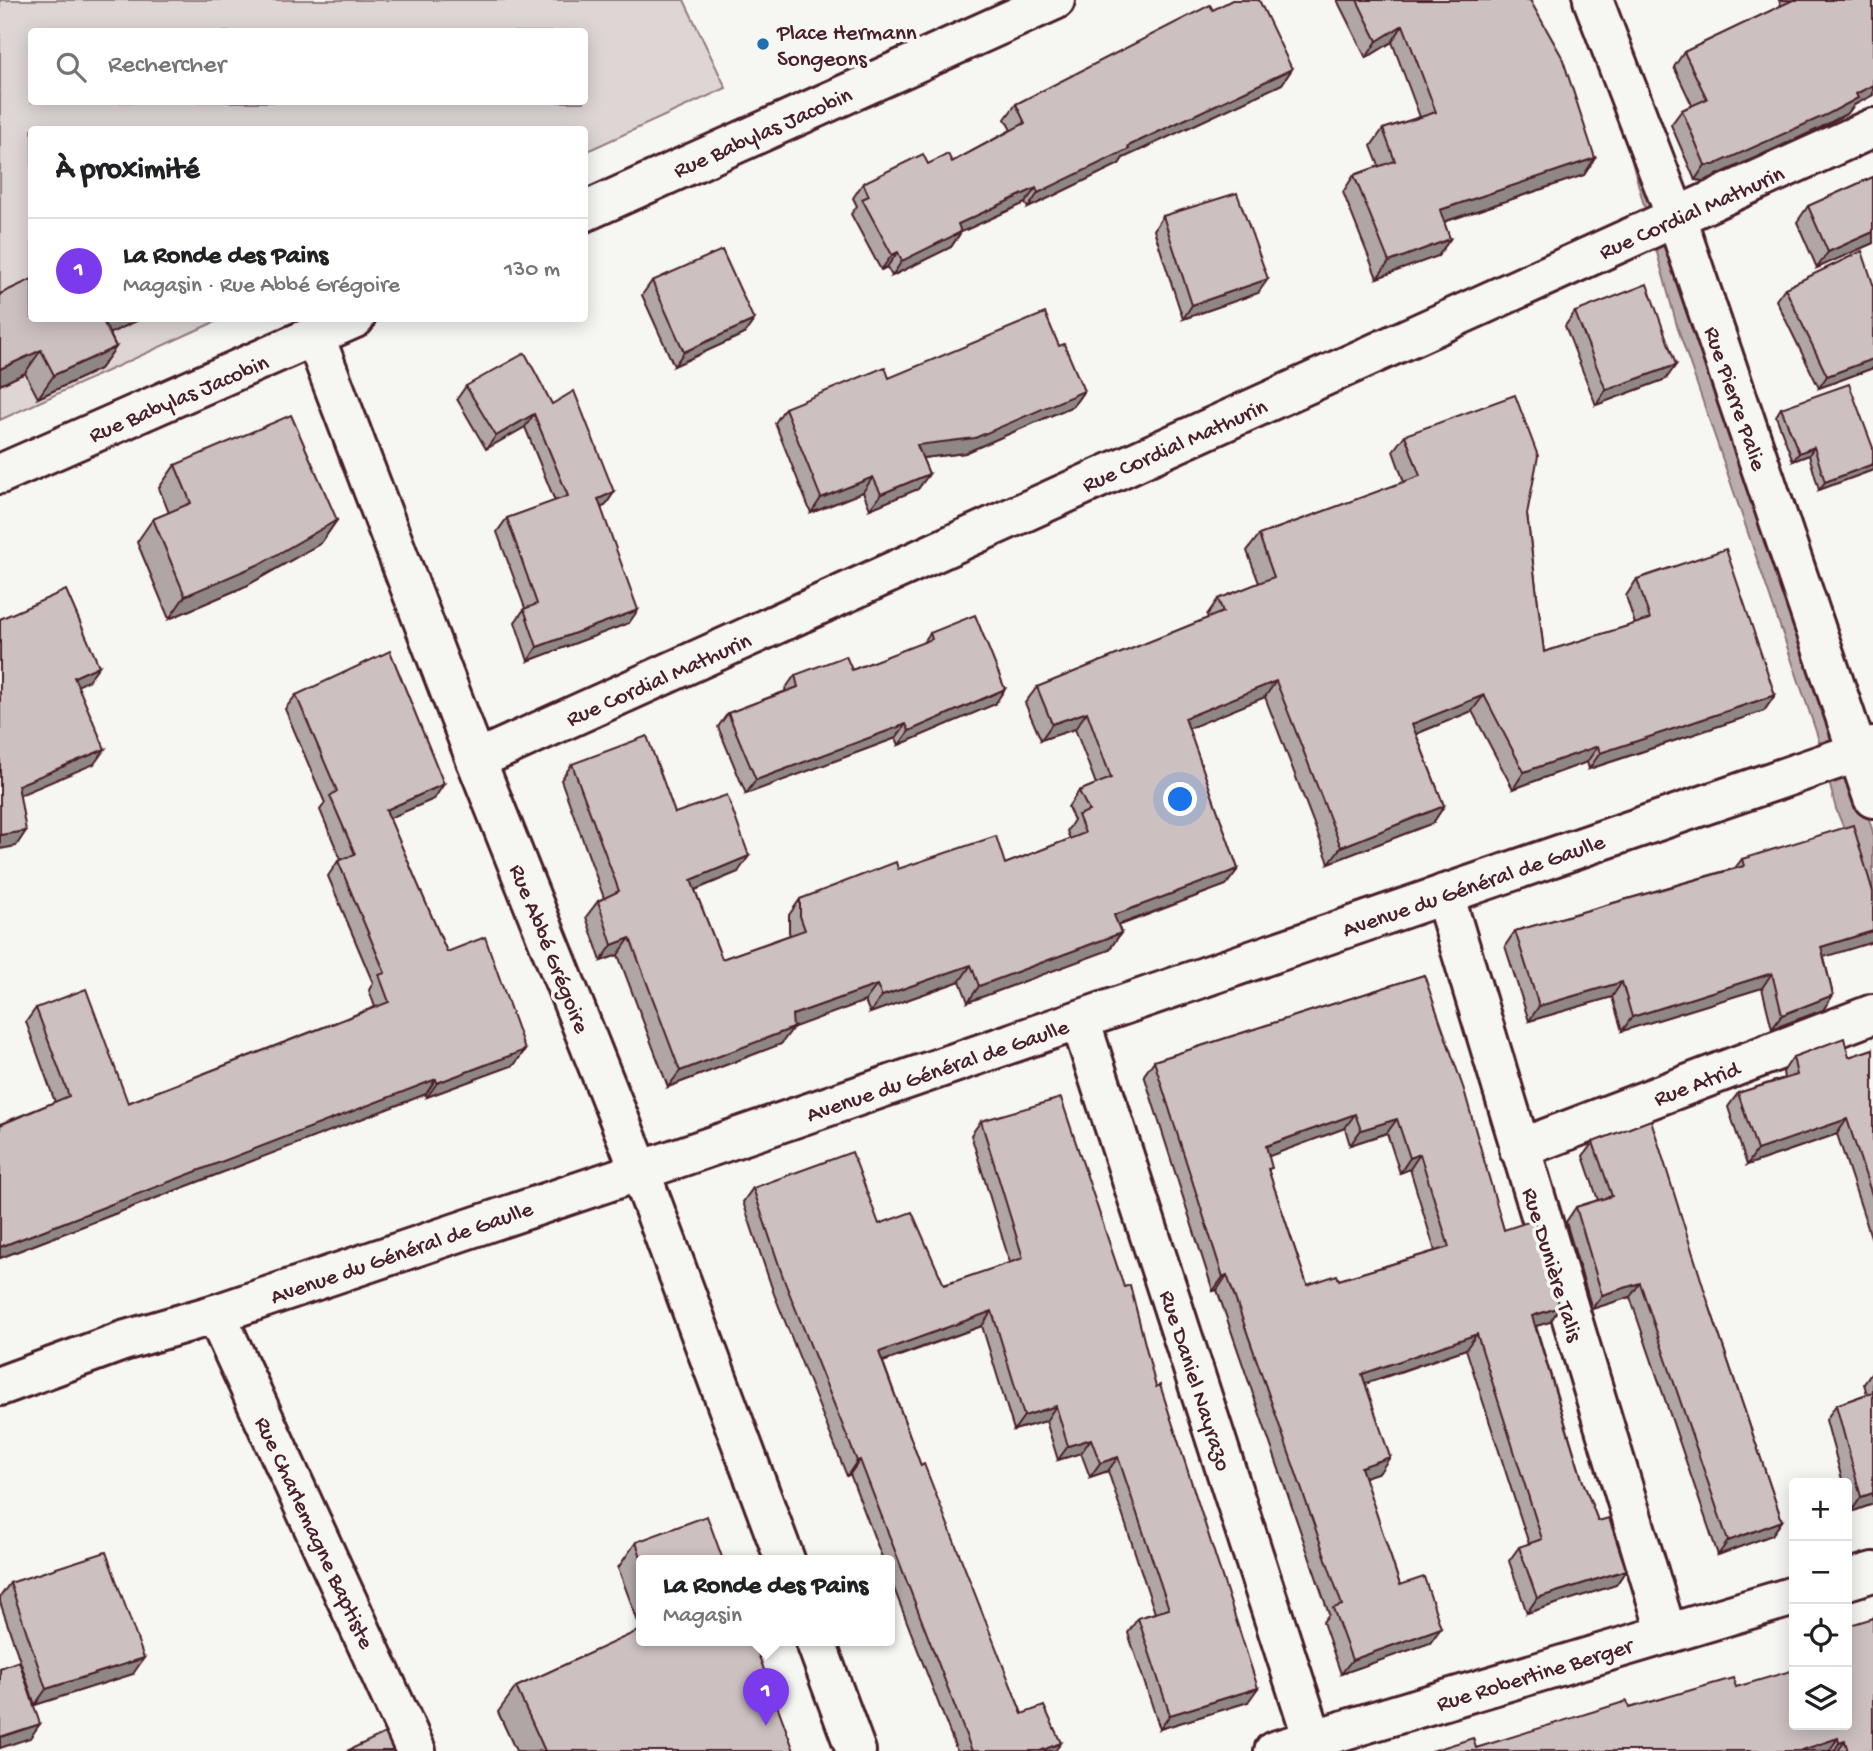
<!DOCTYPE html>
<html lang="fr">
<head>
<meta charset="utf-8">
<style>
	:root { --surface:#fff; --page:#f6f6f6; --text:#202124; --muted:#757577; --line:#e0e0e0; --accent:#7c3aed }
	body { margin:0; font-family:"Gochi Hand",sans-serif; background:var(--page); color:var(--text) }
	.controls { position:absolute; right:21px; bottom:21px; display:grid; overflow:hidden; border-radius:7px; box-shadow:0 4px 18px #0003 }
	.controls button { width:63px; height:63px; display:grid; place-items:center; padding:0; border:0; border-bottom:2px solid var(--line); background:var(--surface); color:var(--text); font:35px sans-serif }
	.you { position:absolute; left:1181px; top:800px; width:24px; height:24px; margin:-18px; border:5px solid #fff; border-radius:50%; background:#1a73e8; box-shadow:0 0 0 10px #1a73e833 }
	.badge { display:grid; place-items:center; width:46px; height:46px; border-radius:50%; background:var(--accent); color:#fff; font-size:23px; font-weight:700 }
	.pin { position:absolute; translate:-50% -58px; filter:drop-shadow(0 2px 4px #0008) }
	.pin::after { content:''; position:absolute; top:37px; width:24px; height:21px; background:inherit; clip-path:polygon(0 0,100% 0,50% 100%) }
	.popup { position:absolute; left:636px; top:1555px; width:259px; height:91px; box-sizing:border-box; display:grid; place-content:center; border-radius:7px; background:var(--surface); filter:drop-shadow(0 2px 5px #0005); font-size:23px; white-space:nowrap; color:var(--muted) }
	.popup b { font-size:26px; color:var(--text) }
	.popup::after { content:''; position:absolute; left:50%; top:100%; margin-left:-14px; border:14px solid transparent; border-top-color:var(--surface) }
	.list { margin:0; padding:0; list-style:none }
	h2 { display:flex; justify-content:space-between; align-items:center; height:91px; margin:0; padding:0 28px; font-size:30px }
	h2 small { font-size:23px; font-weight:400; color:var(--muted) }
	.list li { display:grid; grid-template-columns:46px 1fr auto; gap:21px; align-items:center; box-sizing:border-box; height:105px; padding:0 28px; border-top:2px solid var(--line) }
	.list b { display:block; font-size:26px; white-space:nowrap }
	.list p { margin:0; font-size:23px; white-space:nowrap; color:var(--muted) }
	.list em { font-size:23px; font-style:normal; color:var(--muted) }
	.icon { flex:none; width:38px; height:38px; fill:none; stroke:currentColor; stroke-width:2; stroke-linecap:round; stroke-linejoin:round }
	.map { position:relative; flex:none; width:1873px; height:1751px; overflow:hidden }
	.search { position:absolute; background:var(--surface); box-shadow:0 4px 18px #0003; left:28px; top:28px; width:560px; height:77px; display:flex; align-items:center; gap:18px; box-sizing:border-box; padding:0 24px; border-radius:7px; color:var(--muted); font-size:26px }
	.panel { position:absolute; background:var(--surface); box-shadow:0 4px 18px #0003; left:28px; top:126px; width:560px; height:196px; border-radius:7px }
	.map>svg:first-child { display:block }
	.green { fill:#ddd6d5; stroke:#947a80; stroke-width:2; fill-rule:evenodd }
	.water { fill:#bbadae; stroke:#8e747a; stroke-width:2 }
	.lines { fill:none; stroke-linecap:round; stroke-linejoin:round }
	.minor-casing { stroke:#4a1f2b; stroke-width:44 }
	.minor { stroke:#f6f6f2; stroke-width:38 }
	.wall { fill:#afa6a5; stroke:#4a1f2b; stroke-width:2; fill-rule:evenodd }
	.shaded-wall { fill:#8f8786; stroke:#4a1f2b; stroke-width:2 }
	.building { fill:#ccc1c0; stroke:#4a1f2b; stroke-width:2; fill-rule:evenodd }
	.poi-dot { fill:#1f6fb2; stroke:#f6f6f2; stroke-width:2.5 }
	.labels { text-anchor:middle; stroke-width:7; stroke-linejoin:round; paint-order:stroke }
	.poi-label { font-size:23px; fill:#4a1f2b; stroke:#f6f6f2; text-anchor:start }
	.street-label { font-size:23px; fill:#4a1f2b; stroke:#f6f6f2 }
</style>
</head>
<body>
<div class="map">
<svg width="1873" height="1751" viewBox="0 0 1873 1751">
	<rect width="100%" height="100%" fill="#f6f6f2"/>
	<filter id="ink" filterUnits="userSpaceOnUse"><feTurbulence type="fractalNoise" baseFrequency=".0143" numOctaves="2"/><feDisplacementMap in="SourceGraphic" scale="14" xChannelSelector="R" yChannelSelector="G"/><feConvolveMatrix kernelMatrix="1 2 1 2 8 2 1 2 1" color-interpolation-filters="sRGB"/></filter>
	<g filter="url(#ink)">
		<path class="green" d="M 0,0 L 684,0 L 726,88 L 585,152 L 584,130 L 32,130 L 32,318 L 221,319 L 0,420 ZM 32,32 L 584,32 L 584,102 L 32,102 Z"/>
		<polygon class="water" points="1608,0 1873,832 1873,900 1836,809 1817,734 1677,326 1624,132"/>
		<g class="lines">
			<defs>
				<g id="minor">
					<polyline points="1593,0 1676,217 1873,798"/>
					<polyline points="584,212 1055,0"/>
					<polyline points="315,337 476,760 640,1171 785,1560"/>
					<polyline points="0,474 355,318"/>
					<polyline points="476,760 1873,128"/>
					<polyline points="1444,894 1667,1634"/>
					<polyline points="1080,1020 1313,1739"/>
					<polyline points="1519,1149 1873,1014"/>
					<polyline points="216,1314 416,1751"/>
					<polyline points="0,1386 123,1341 216,1314 640,1171 1873,747"/>
					<polyline points="1847,1580 1873,1572"/>
					<polyline points="815,1640 856,1751"/>
					<polyline points="1274,1751 1794,1596"/>
				</g>
			</defs>
			<use href="#minor" class="minor-casing"/>
			<use href="#minor" class="minor"/>
		</g>
		<g class="wall">
			<polygon points="1337,0 1530,0 1595,158 1584,175 1444,222 1450,239 1438,256 1377,278 1343,192 1354,175 1379,166 1371,146 1383,129 1420,117 1392,42 1366,58"/>
			<polygon points="1779,0 1873,0 1873,95 1854,105 1848,113 1818,129 1704,181 1695,180 1671,125 1682,110 1692,105 1674,67 1684,52 1781,6"/>
			<polygon points="1213,10 1292,69 1282,84 1123,158 1119,164 1028,208 1025,203 961,232 951,247 892,276 887,267 881,270 851,214 857,206 853,198 863,183 928,164 952,162 1011,130 1005,119 1016,104"/>
			<polygon points="1873,177 1873,243 1817,268 1797,222 1808,206"/>
			<polygon points="1163,216 1258,293 1183,319 1154,230"/>
			<polygon points="652,281 754,320 744,334 674,366 642,295"/>
			<polygon points="1873,284 1873,368 1819,388 1776,300 1785,288"/>
			<polygon points="0,294 110,334 116,347 100,369 38,398 25,373 0,385"/>
			<polygon points="1575,312 1666,379 1596,405 1565,326"/>
			<polygon points="1059,346 1084,391 1073,406 965,453 922,458 929,474 918,489 870,509 863,492 811,513 775,423 785,408 889,378"/>
			<polygon points="466,386 552,404 614,492 605,506 601,507 629,623 528,661 515,622 525,608 497,532 507,518 555,501 525,427 486,449 457,399"/>
			<polygon points="1781,408 1873,448 1873,470 1819,490 1809,455 1793,461 1776,416"/>
			<polygon points="1405,435 1527,514 1544,652 1635,624 1626,596 1637,579 1775,695 1764,711 1620,759 1589,769 1587,762 1513,789 1472,711 1416,734 1444,806 1433,823 1329,863 1265,697 1188,728 1238,869 1226,885 1118,926 1121,933 1109,950 968,1002 960,981 870,1013 865,1001 793,1027 781,1044 668,1087 618,955 601,961 586,917 598,901 604,898 561,780 572,764 675,813 738,872 695,890 722,959 790,935 789,932 789,915 800,899 898,869 1005,864 1070,839 1067,831 1074,820 1068,807 1079,791 1096,784 1075,729 1041,740 1025,703 1037,687 1208,618 1207,615 1218,599 1259,583 1247,551 1259,535 1404,482 1393,451"/>
			<polygon points="175,465 337,520 321,543 246,586 169,619 137,542 153,519 169,513 159,488"/>
			<polygon points="930,633 995,704 899,745 896,738 746,794 718,727 728,713 786,691 785,689 795,675 852,670 923,643"/>
			<polygon points="296,695 434,799 389,818 447,952 525,1050 514,1065 427,1097 426,1094 0,1258 0,1124 55,1102 26,1022 36,1008 128,1103 375,1007 369,990 373,983 328,876 338,861 341,860 320,810 325,803 285,709"/>
			<polygon points="1742,859 1824,958 1833,995 1823,1010 1772,1029 1762,988 1622,1031 1612,997 1529,1021 1505,946 1515,931 1735,868"/>
			<path d="M 1424,975 L 1504,1230 L 1560,1307 L 1550,1322 L 1536,1326 L 1582,1479 L 1598,1521 L 1626,1570 L 1616,1585 L 1527,1613 L 1509,1561 L 1519,1547 L 1529,1544 L 1466,1349 L 1365,1384 L 1380,1472 L 1364,1477 L 1400,1585 L 1441,1628 L 1430,1643 L 1341,1674 L 1323,1622 L 1329,1614 L 1217,1290 L 1213,1291 L 1144,1075 L 1154,1061 ZM 1345,1128 L 1350,1145 L 1387,1133 L 1400,1173 L 1410,1169 L 1435,1251 L 1339,1280 L 1307,1285 L 1269,1172 L 1269,1156 Z"/>
			<polygon points="1873,1049 1873,1243 1837,1134 1747,1165 1728,1107 1738,1093 1784,1078 1783,1072 1793,1057 1849,1057"/>
			<polygon points="981,1121 1156,1387 1248,1702 1160,1729 1128,1633 1138,1618 1155,1613 1108,1471 1090,1477 1081,1453 1058,1460 1046,1421 1014,1430 982,1326 883,1362 921,1466 1022,1714 1055,1751 957,1751 890,1578 890,1560 883,1560 850,1474 847,1476 774,1294 743,1202 753,1188 879,1224 944,1285 1010,1263 971,1135"/>
			<polygon points="1593,1142 1709,1305 1782,1521 1772,1535 1718,1555 1630,1297 1592,1309 1566,1222 1576,1207 1598,1200 1583,1156"/>
			<polygon points="1873,1371 1873,1504 1851,1512 1847,1496 1847,1483 1843,1483 1826,1420 1836,1405 1867,1394 1864,1384"/>
			<polygon points="636,1542 723,1560 642,1560 642,1640 794,1751 516,1751 498,1712 516,1687 641,1630 618,1568"/>
			<polygon points="10,1583 133,1674 35,1705 0,1602 0,1597"/>
			<polygon points="1873,1618 1873,1751 1432,1751 1476,1748 1629,1708 1736,1687 1794,1725"/>
		</g>
		<g class="shaded-wall">
			<polygon points="1403,25 1392,42 1366,58 1377,41"/>
			<polygon points="1292,69 1282,84 1123,158 1119,164 1028,208 1038,193 1128,146"/>
			<polygon points="1873,85 1873,95 1854,105 1848,113 1818,129 1704,181 1695,180 1705,165"/>
			<polygon points="1595,158 1584,175 1428,227 1440,210"/>
			<polygon points="1036,188 1025,203 961,232 951,247 892,276 902,261 958,224"/>
			<polygon points="1873,232 1873,243 1817,268 1828,252"/>
			<polygon points="1450,239 1438,256 1377,278 1389,262"/>
			<polygon points="898,252 887,267 881,270 892,255"/>
			<polygon points="1268,279 1258,293 1183,319 1192,305"/>
			<polygon points="110,318 143,318 87,344 103,321"/>
			<polygon points="754,320 744,334 674,366 684,352"/>
			<polygon points="116,347 100,369 38,398 54,375"/>
			<polygon points="41,350 25,373 0,385 0,369"/>
			<polygon points="1873,359 1873,368 1819,388 1827,376"/>
			<polygon points="1676,365 1666,379 1596,405 1606,390"/>
			<polygon points="1084,391 1073,406 965,453 906,460 917,445"/>
			<polygon points="534,414 525,427 486,449 496,436"/>
			<polygon points="1814,447 1809,455 1793,461 1799,453"/>
			<polygon points="1873,464 1873,470 1819,490 1825,482"/>
			<polygon points="929,474 918,489 870,509 881,494"/>
			<polygon points="873,477 863,492 811,513 821,498"/>
			<polygon points="614,492 605,506 588,512 598,499"/>
			<polygon points="337,520 321,543 246,586 169,619 185,596"/>
			<polygon points="638,610 629,623 528,661 537,647"/>
			<polygon points="99,666 88,681 64,692 74,677"/>
			<polygon points="1276,681 1265,697 1173,735 1185,718"/>
			<polygon points="1005,689 995,704 899,745 909,731"/>
			<polygon points="1484,695 1472,711 1401,740 1412,724"/>
			<polygon points="1775,695 1764,711 1589,769 1600,753"/>
			<polygon points="1087,712 1075,729 1041,740 1052,724"/>
			<polygon points="906,724 896,738 746,794 756,780"/>
			<polygon points="1598,746 1587,762 1513,789 1524,772"/>
			<polygon points="105,749 94,764 8,800 18,785"/>
			<polygon points="444,784 434,799 376,824 386,810"/>
			<polygon points="1444,806 1433,823 1329,863 1341,847"/>
			<polygon points="26,831 16,846 0,849 0,835"/>
			<polygon points="749,856 738,872 680,896 691,880"/>
			<polygon points="1238,869 1226,885 1102,931 1114,915"/>
			<polygon points="1873,931 1873,942 1811,961 1821,947"/>
			<polygon points="1121,933 1109,950 968,1002 979,986"/>
			<polygon points="630,938 618,955 601,961 612,945"/>
			<polygon points="971,965 960,981 870,1013 882,996"/>
			<polygon points="1772,973 1762,988 1622,1031 1632,1017"/>
			<polygon points="1622,982 1612,997 1529,1021 1539,1006"/>
			<polygon points="877,985 865,1001 781,1032 792,1015"/>
			<polygon points="1833,995 1823,1010 1772,1029 1782,1015"/>
			<polygon points="793,1028 781,1044 668,1087 680,1071"/>
			<polygon points="525,1050 514,1065 427,1097 437,1083"/>
			<polygon points="436,1079 426,1094 0,1258 0,1247"/>
			<polygon points="1355,1114 1345,1128 1256,1161 1266,1146"/>
			<polygon points="1397,1119 1387,1133 1350,1145 1361,1130"/>
			<polygon points="1847,1119 1837,1134 1747,1165 1757,1150"/>
			<polygon points="1420,1154 1410,1169 1400,1173 1410,1158"/>
			<polygon points="1227,1275 1217,1290 1213,1291 1223,1277"/>
			<polygon points="1640,1283 1630,1297 1592,1309 1602,1295"/>
			<polygon points="1560,1307 1550,1322 1522,1330 1532,1316"/>
			<polygon points="992,1311 982,1326 869,1366 879,1352"/>
			<polygon points="1477,1334 1466,1349 1351,1388 1362,1374"/>
			<polygon points="1056,1406 1046,1421 1014,1430 1024,1416"/>
			<polygon points="1091,1439 1081,1453 1058,1460 1068,1446"/>
			<polygon points="1118,1457 1108,1471 1090,1477 1100,1463"/>
			<polygon points="1390,1457 1380,1472 1350,1482 1361,1467"/>
			<polygon points="860,1460 850,1474 847,1476 857,1461"/>
			<polygon points="1873,1493 1873,1504 1851,1512 1861,1497"/>
			<polygon points="1782,1521 1772,1535 1718,1555 1728,1541"/>
			<polygon points="1626,1570 1616,1585 1527,1613 1537,1598"/>
			<polygon points="1441,1628 1430,1643 1341,1674 1352,1660"/>
			<polygon points="144,1658 133,1674 35,1705 46,1689"/>
			<polygon points="1258,1688 1248,1702 1160,1729 1170,1715"/>
			<polygon points="40,1724 30,1738 0,1748 0,1737"/>
			<polygon points="1838,1738 1829,1751 1799,1751"/>
			<polygon points="1845,1741 1838,1751 1834,1751 1839,1743"/>
			<polygon points="1061,1743 1055,1751 1040,1751"/>
		</g>
		<g class="building">
			<polygon points="1232,0 1259,0 1292,69 1128,146 1129,149 1038,193 1036,188 958,224 961,232 902,261 898,252 892,255 862,199 869,196 863,183 923,154 928,164 948,154 952,162 1025,123 1016,104 1210,5 1213,10"/>
			<polygon points="1357,0 1530,0 1562,57 1595,158 1440,210 1450,239 1389,262 1354,175 1395,161 1383,129 1436,112 1403,25 1377,41"/>
			<polygon points="1793,0 1873,0 1873,85 1856,94 1858,98 1828,114 1714,165 1705,165 1682,110 1707,99 1684,52"/>
			<polygon points="1873,177 1873,232 1828,252 1808,206"/>
			<polygon points="1237,193 1268,279 1192,305 1163,216"/>
			<polygon points="722,250 754,320 684,352 652,281"/>
			<polygon points="1862,251 1873,284 1873,359 1827,376 1785,288"/>
			<polygon points="32,279 32,318 110,318 103,321 116,347 54,375 41,350 0,369 0,294"/>
			<polygon points="1647,284 1676,365 1606,390 1575,312"/>
			<polygon points="1045,313 1059,346 1064,344 1084,391 975,438 917,445 929,474 881,494 873,477 821,498 785,408 885,367 889,378"/>
			<polygon points="525,353 552,404 574,391 614,492 598,499 638,610 537,647 524,609 537,604 507,518 568,496 534,414 496,436 466,386"/>
			<polygon points="1849,384 1873,448 1873,464 1825,482 1814,447 1799,453 1781,408"/>
			<polygon points="1515,395 1538,456 1527,514 1544,652 1650,619 1637,579 1726,549 1775,695 1631,743 1600,753 1598,746 1524,772 1484,695 1412,724 1444,806 1341,847 1276,681 1185,718 1238,869 1114,915 1121,933 979,986 971,965 882,996 877,985 792,1015 793,1028 680,1071 630,938 612,945 598,901 619,891 572,764 647,736 675,813 727,795 749,856 691,880 722,959 805,930 800,916 800,899 896,862 898,869 996,836 1005,864 1085,833 1078,815 1089,811 1079,791 1111,778 1087,712 1052,724 1037,687 1223,612 1218,599 1274,577 1259,535 1420,476 1405,435"/>
			<polygon points="291,415 337,520 262,563 185,596 153,519 191,503 175,465"/>
			<polygon points="66,590 99,666 74,677 105,749 18,785 26,831 0,835 0,619"/>
			<polygon points="975,615 1005,689 909,731 906,724 756,780 728,713 798,687 795,675 846,656 852,670 932,639 930,633"/>
			<polygon points="390,651 444,784 386,810 447,952 485,937 525,1050 437,1083 436,1079 0,1247 0,1125 69,1096 36,1008 86,989 128,1103 389,1002 379,975 385,973 338,861 355,854 330,796 337,791 296,695"/>
			<polygon points="1853,825 1873,892 1873,931 1821,947 1833,995 1782,1015 1772,973 1632,1017 1622,982 1539,1006 1515,931 1744,866 1742,859"/>
			<path d="M 1424,975 L 1464,1090 L 1504,1230 L 1534,1220 L 1560,1307 L 1532,1316 L 1582,1479 L 1598,1521 L 1609,1518 L 1626,1570 L 1537,1598 L 1519,1547 L 1542,1539 L 1477,1334 L 1362,1374 L 1390,1457 L 1361,1467 L 1400,1585 L 1424,1577 L 1441,1628 L 1352,1660 L 1333,1608 L 1342,1605 L 1227,1275 L 1223,1277 L 1154,1061 ZM 1355,1114 L 1361,1130 L 1397,1119 L 1410,1158 L 1420,1154 L 1449,1247 L 1339,1280 L 1337,1275 L 1307,1285 L 1268,1169 L 1272,1168 L 1266,1146 Z"/>
			<polygon points="1844,1038 1849,1057 1873,1049 1873,1198 1847,1119 1757,1150 1738,1093 1797,1075 1793,1057"/>
			<polygon points="1061,1098 1124,1287 1130,1285 1156,1387 1160,1385 1258,1688 1170,1715 1138,1618 1169,1609 1118,1457 1100,1463 1091,1439 1068,1446 1056,1406 1024,1416 992,1311 879,1352 921,1466 924,1464 1022,1714 1044,1706 1061,1743 1040,1751 972,1751 860,1460 857,1461 784,1280 753,1188 852,1152 879,1224 912,1212 944,1285 1023,1258 981,1121"/>
			<polygon points="1651,1120 1709,1305 1782,1521 1728,1541 1640,1283 1602,1295 1576,1207 1612,1196 1593,1142"/>
			<polygon points="1873,1392 1873,1493 1861,1497 1836,1405"/>
			<polygon points="707,1516 723,1560 642,1560 636,1542"/>
			<polygon points="106,1552 144,1658 46,1689 10,1583"/>
			<polygon points="1873,1618 1873,1751 1848,1751 1845,1741 1839,1743 1838,1738 1799,1751 1432,1751 1473,1738 1476,1748 1627,1701 1629,1708 1733,1678 1736,1687 1794,1670 1794,1725 1847,1725 1847,1626"/>
			<polygon points="642,1629 642,1640 753,1640 794,1751 545,1751 516,1687"/>
			<polygon points="19,1661 40,1724 0,1737 0,1668"/>
			<polygon points="385,1733 393,1751 347,1751"/>
		</g>
	</g>
	<circle class="poi-dot" cx="763" cy="44" r="7"/>
	<g class="labels">
		<g class="poi-label">
			<text x="777" y="39">Place Hermann<tspan x="777" dy="26">Songeons</tspan></text>
		</g>
		<g class="street-label">
			<text transform="translate(762 131) rotate(-24)" y="8">Rue Babylas Jacobin</text>
			<text transform="translate(1691 211) rotate(-24)" y="8">Rue Cordial Mathurin</text>
			<text transform="translate(178 397) rotate(-23)" y="8">Rue Babylas Jacobin</text>
			<text transform="translate(1737 398) rotate(71)" y="8">Rue Pierre Palie</text>
			<text transform="translate(1174 444) rotate(-24)" y="8">Rue Cordial Mathurin</text>
			<text transform="translate(658 678) rotate(-24)" y="8">Rue Cordial Mathurin</text>
			<text transform="translate(1473 884) rotate(-19)" y="8">Avenue du Général de Gaulle</text>
			<text transform="translate(551 948) rotate(68)" y="8">Rue Abbé Grégoire</text>
			<text transform="translate(937 1069) rotate(-19)" y="8">Avenue du Général de Gaulle</text>
			<text transform="translate(1696 1082) rotate(-21)" y="8">Rue Atrid</text>
			<text transform="translate(401 1251) rotate(-19)" y="8">Avenue du Général de Gaulle</text>
			<text transform="translate(1554 1264) rotate(73)" y="8">Rue Dunière Talis</text>
			<text transform="translate(1197 1380) rotate(72)" y="8">Rue Daniel Nayrazo</text>
			<text transform="translate(316 1532) rotate(65)" y="8">Rue Charlemagne Baptiste</text>
			<text transform="translate(1534 1673) rotate(-17)" y="8">Rue Robertine Berger</text>
		</g>
	</g>
</svg>
<div class="controls">
<button>+</button>
<button>−</button>
<button><svg class="icon" aria-label="locate" viewBox="0 0 24 24"><circle cx="12" cy="12" r="6"/><path d="M12 2v4M12 18v4M2 12h4M18 12h4"/></svg></button>
<button><svg class="icon" aria-label="layers" viewBox="0 0 24 24"><path d="M12 4l9 5-9 5-9-5zM3 14l9 5 9-5"/></svg></button>
</div>
<div class="you"></div>
<div class="pin badge" style="left:766px;top:1726px">1</div>
<div class="popup"><b>La Ronde des Pains</b>Magasin</div>
<div class="search"><svg class="icon" aria-label="search" viewBox="0 0 24 24"><circle cx="10" cy="10" r="6"/><path d="M15 15l6 6"/></svg>Rechercher</div>
<section class="panel">
<h2>À proximité<small></small></h2>
<ul class="list">
<li><span class="badge">1</span><div><b>La Ronde des Pains</b><p>Magasin · Rue Abbé Grégoire</p></div><em>130 m</em></li>
</ul>
</section>
</div>
</body>
</html>
